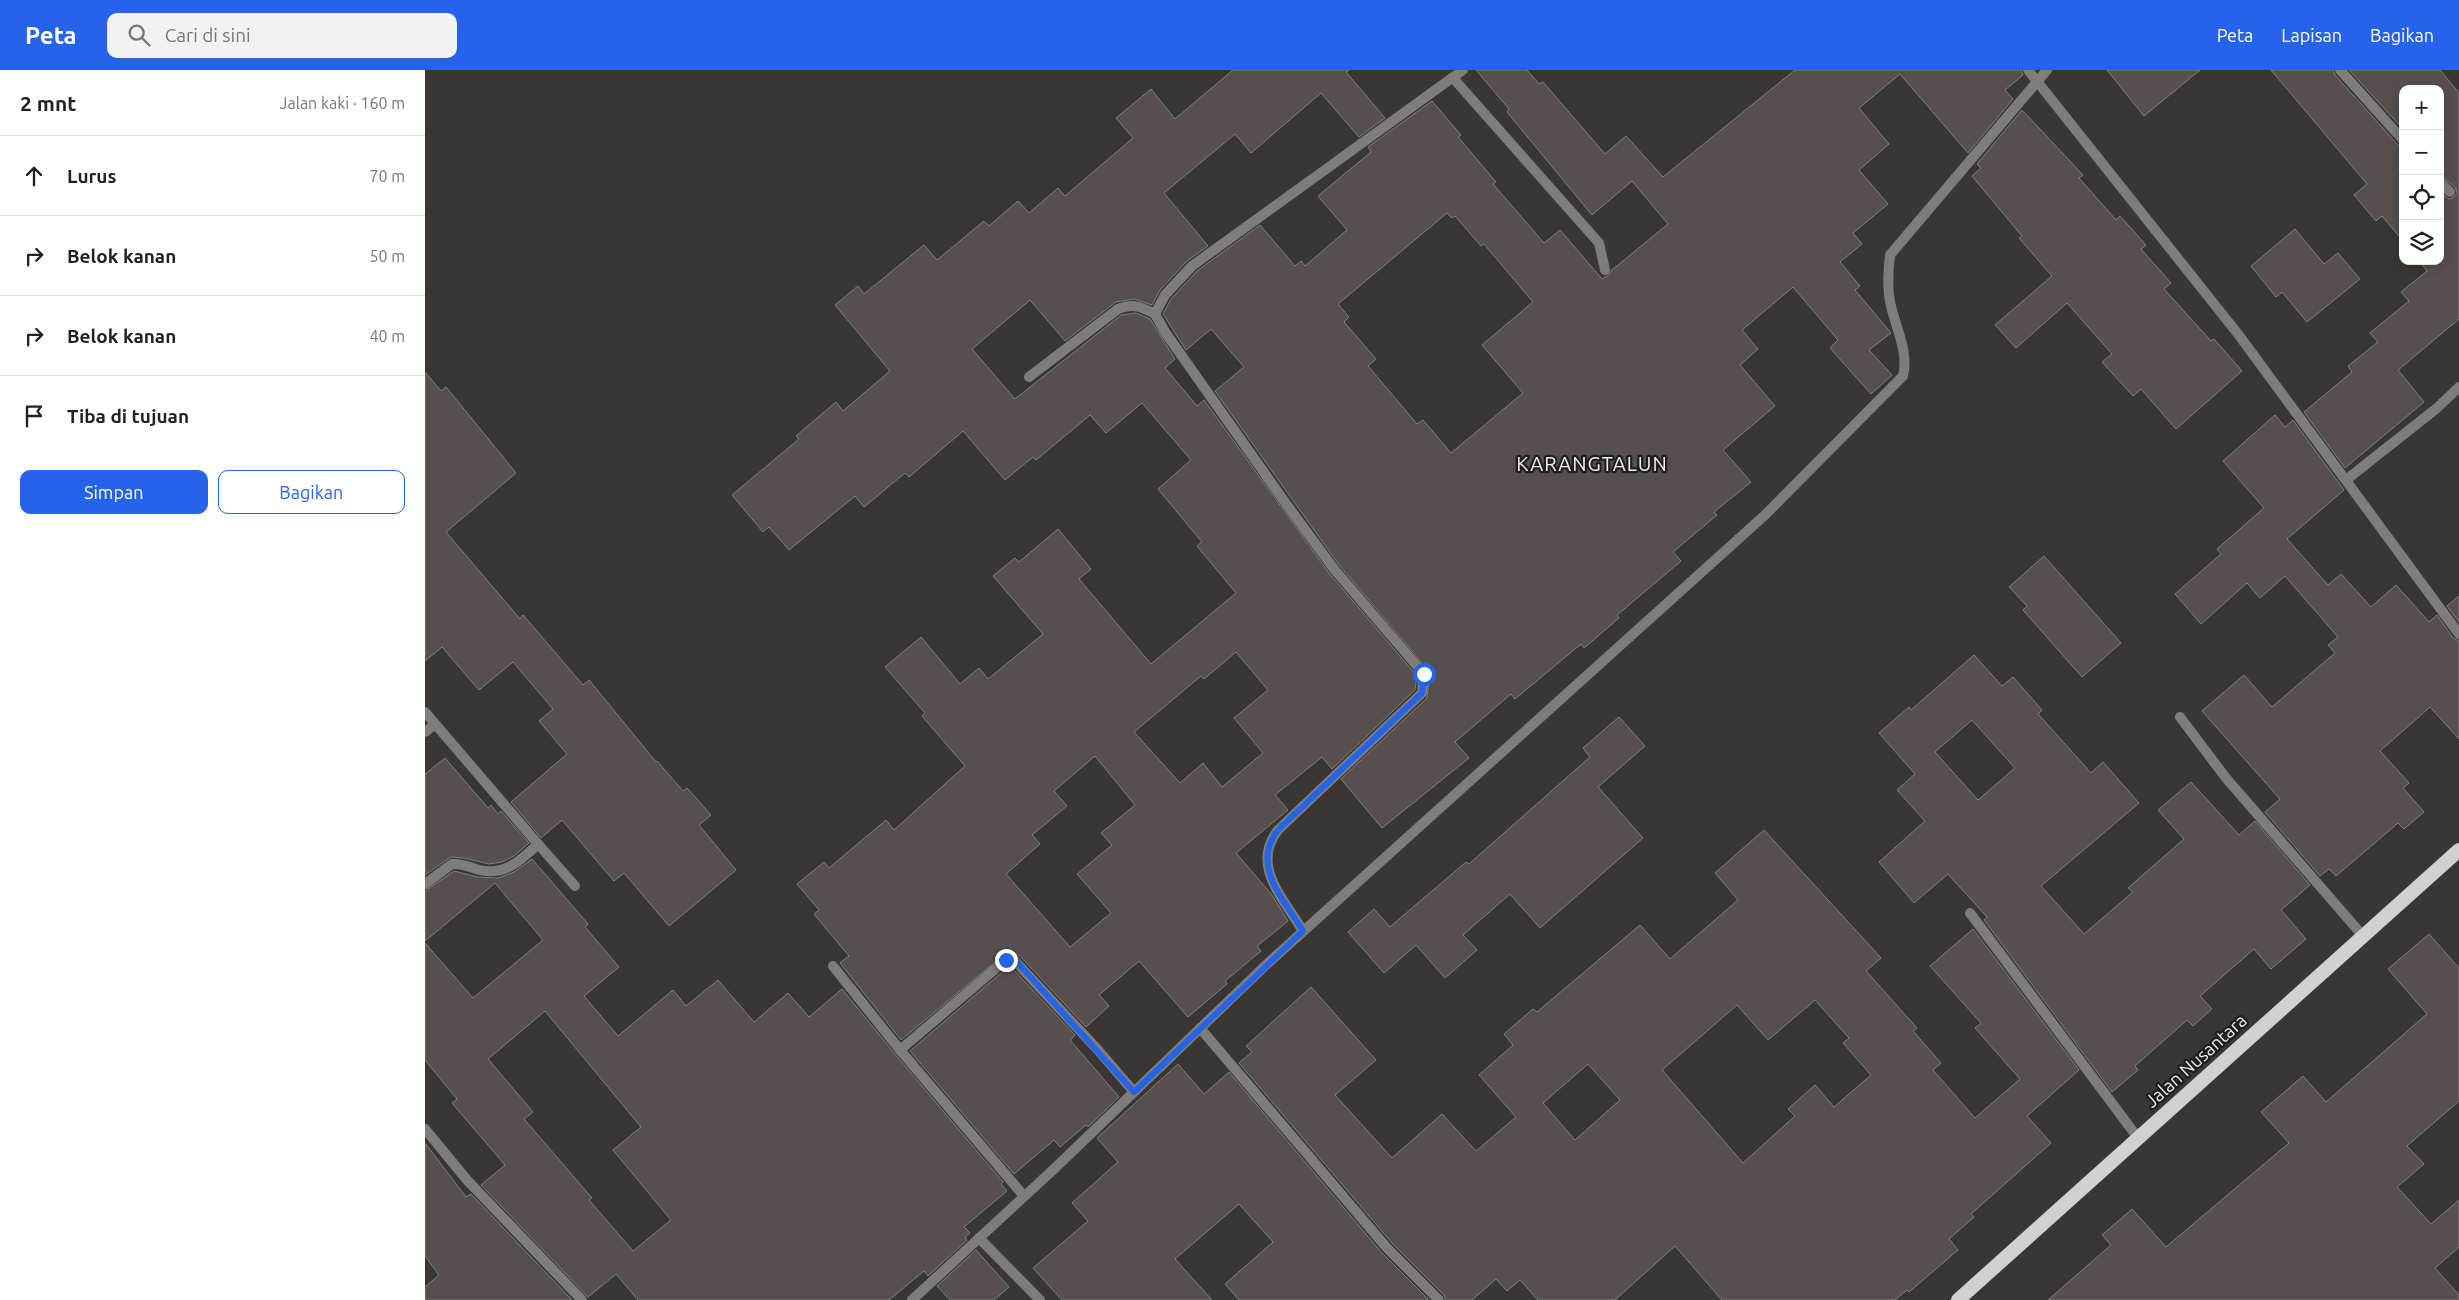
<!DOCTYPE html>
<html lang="id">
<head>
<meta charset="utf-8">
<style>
	:root { --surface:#fff; --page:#f2f2f2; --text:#222; --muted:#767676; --line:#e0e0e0; --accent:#2563eb }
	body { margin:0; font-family:Ubuntu,sans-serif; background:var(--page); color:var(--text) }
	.controls { position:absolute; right:15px; top:15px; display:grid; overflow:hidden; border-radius:10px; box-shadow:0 2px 12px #0003 }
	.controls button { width:45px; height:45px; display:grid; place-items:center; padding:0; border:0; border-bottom:1px solid var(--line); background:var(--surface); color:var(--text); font:25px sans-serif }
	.stop { position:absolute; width:15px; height:15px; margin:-11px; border:4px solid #2563eb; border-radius:50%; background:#fff }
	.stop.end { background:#2563eb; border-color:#fff; box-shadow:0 1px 5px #0008 }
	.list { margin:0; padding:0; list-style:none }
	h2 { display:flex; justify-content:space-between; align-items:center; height:65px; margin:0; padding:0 20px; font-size:21px }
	h2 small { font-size:16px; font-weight:400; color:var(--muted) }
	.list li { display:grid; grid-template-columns:32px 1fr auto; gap:15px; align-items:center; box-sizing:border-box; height:80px; padding:0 20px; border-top:1px solid var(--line) }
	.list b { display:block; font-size:19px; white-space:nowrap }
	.list em { font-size:16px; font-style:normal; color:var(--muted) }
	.actions { display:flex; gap:10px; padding:15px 20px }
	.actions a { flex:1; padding:11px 0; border:1px solid var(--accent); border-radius:10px; text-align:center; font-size:18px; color:var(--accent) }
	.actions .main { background:var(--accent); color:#fff }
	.icon { flex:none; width:28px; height:28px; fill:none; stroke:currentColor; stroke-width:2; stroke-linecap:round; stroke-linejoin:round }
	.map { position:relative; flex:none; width:2034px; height:1230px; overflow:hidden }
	header { display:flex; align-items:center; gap:30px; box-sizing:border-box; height:70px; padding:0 25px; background:var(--accent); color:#fff }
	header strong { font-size:24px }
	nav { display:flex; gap:28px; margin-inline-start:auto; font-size:18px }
	.search { width:350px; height:45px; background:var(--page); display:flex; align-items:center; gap:12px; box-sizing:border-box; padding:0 18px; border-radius:10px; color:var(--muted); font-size:19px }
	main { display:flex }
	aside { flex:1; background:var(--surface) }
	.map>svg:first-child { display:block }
	.building { fill:#55504f; stroke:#847f7d; fill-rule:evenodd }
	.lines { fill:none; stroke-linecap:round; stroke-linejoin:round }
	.minor { stroke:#7f7d7c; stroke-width:10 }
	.trunk { stroke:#d4d0ce; stroke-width:14 }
	.route { stroke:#2563eb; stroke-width:6 }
	.labels { text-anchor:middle; stroke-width:4.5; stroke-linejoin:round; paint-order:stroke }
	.street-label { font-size:18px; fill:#f1eeed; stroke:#201e1d }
	.quarter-label { font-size:20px; letter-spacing:1px; fill:#f1eeed; stroke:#201e1d }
</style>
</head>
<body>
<header>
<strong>Peta</strong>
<div class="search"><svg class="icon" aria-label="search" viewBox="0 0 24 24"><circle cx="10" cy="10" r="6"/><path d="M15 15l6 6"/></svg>Cari di sini</div>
<nav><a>Peta</a><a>Lapisan</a><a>Bagikan</a></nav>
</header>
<main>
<aside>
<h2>2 mnt<small>Jalan kaki · 160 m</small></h2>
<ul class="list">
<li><svg class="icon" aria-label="ahead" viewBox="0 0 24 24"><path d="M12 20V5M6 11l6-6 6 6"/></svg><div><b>Lurus</b></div><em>70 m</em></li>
<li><svg class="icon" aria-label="right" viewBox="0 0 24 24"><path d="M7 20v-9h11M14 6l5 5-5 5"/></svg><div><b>Belok kanan</b></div><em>50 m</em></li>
<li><svg class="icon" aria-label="right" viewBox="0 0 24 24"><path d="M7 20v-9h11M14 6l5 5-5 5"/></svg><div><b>Belok kanan</b></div><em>40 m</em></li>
<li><svg class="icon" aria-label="arrive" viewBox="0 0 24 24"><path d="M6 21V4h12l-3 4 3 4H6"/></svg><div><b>Tiba di tujuan</b></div></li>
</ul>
<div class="actions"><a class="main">Simpan</a><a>Bagikan</a></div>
</aside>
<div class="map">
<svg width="2034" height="1230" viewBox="0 0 2034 1230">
	<rect width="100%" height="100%" fill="#3a3634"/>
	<g class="building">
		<path d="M 808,0 L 924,0 L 921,2 L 960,48 L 934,67 L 896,23 L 826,83 L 810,64 L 739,123 L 783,176 L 762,191 L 735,220 L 727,235 L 709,229 L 691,232 L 640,271 L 605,230 L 547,279 L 590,329 L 696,245 L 711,243 L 725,249 L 750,289 L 740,298 L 772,336 L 779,330 L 904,503 L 992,606 L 990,620 L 907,699 L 897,687 L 850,725 L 863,740 L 811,783 L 847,825 L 863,851 L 832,876 L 836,881 L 800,911 L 802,914 L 763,947 L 714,891 L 674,925 L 684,936 L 661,957 L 594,885 L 581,883 L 476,970 L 415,893 L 424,886 L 389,844 L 394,840 L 372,814 L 399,792 L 404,798 L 461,750 L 469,760 L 540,696 L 497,646 L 500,643 L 460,597 L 496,567 L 535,614 L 554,598 L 563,609 L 618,564 L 568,506 L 590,488 L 594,492 L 633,459 L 666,499 L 654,509 L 726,594 L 811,523 L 772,476 L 777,472 L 733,419 L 766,390 L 717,333 L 681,363 L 665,345 L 611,390 L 608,387 L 580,410 L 538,361 L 484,407 L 480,403 L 439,437 L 430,426 L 364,480 L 344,457 L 338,462 L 307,425 L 374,369 L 371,366 L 411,332 L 418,341 L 465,301 L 410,235 L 433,216 L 439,224 L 499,175 L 512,190 L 559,151 L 564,156 L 593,131 L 604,143 L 633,118 L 640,126 L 708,68 L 691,48 L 726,19 L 750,49 ZM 811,582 L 843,620 L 809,648 L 838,683 L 797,717 L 778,693 L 755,713 L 709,662 L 776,606 L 779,609 ZM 670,686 L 710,735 L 676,763 L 687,775 L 652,804 L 686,843 L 645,877 L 581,804 L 615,774 L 607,765 L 642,736 L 629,721 Z"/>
		<path d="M 1051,0 L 1102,0 L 1114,14 L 1118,12 L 1180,84 L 1201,66 L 1238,107 L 1370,0 L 1596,0 L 1598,5 L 1580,20 L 1588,29 L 1543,83 L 1475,4 L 1434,38 L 1464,74 L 1434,100 L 1463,134 L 1428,163 L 1437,174 L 1415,192 L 1435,216 L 1430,220 L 1466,263 L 1444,280 L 1467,305 L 1446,324 L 1405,278 L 1413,270 L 1368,217 L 1317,260 L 1333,279 L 1315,295 L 1350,336 L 1298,380 L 1326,412 L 1289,442 L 1292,445 L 1248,482 L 1256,491 L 1192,545 L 1194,548 L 1159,578 L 1156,574 L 1090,629 L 1086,624 L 1030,672 L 1044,688 L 957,758 L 916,709 L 1002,628 L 1005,602 L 914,495 L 790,321 L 819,297 L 786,259 L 761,280 L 738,244 L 746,229 L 772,201 L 835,155 L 870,196 L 876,191 L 880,196 L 922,160 L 893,126 L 946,82 L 943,77 L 1007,31 L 1036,65 L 1033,67 L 1071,112 L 1068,114 L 1119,173 L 1135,160 L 1177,209 L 1184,205 L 1187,200 L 1243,154 L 1207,111 L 1167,145 L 1082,42 L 1084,39 ZM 1022,143 L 1027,148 L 1030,146 L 1056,176 L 1059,174 L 1108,232 L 1057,275 L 1098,323 L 1026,383 L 998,350 L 992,354 L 943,296 L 951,289 L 919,252 L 924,247 L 913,234 Z"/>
		<polygon points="1682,0 1775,0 1719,46"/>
		<polygon points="1846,0 1908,0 1910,5 1973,75 1978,77 1978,171 1957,146 1951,151 1929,125 1942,114"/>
		<polygon points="1924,0 2015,0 2034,23 2034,249 1973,300 1999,332 1920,398 1879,342 1927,302 1923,296 1953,272 1945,263 1984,231 1976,222 2002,201 1994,191 2015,191 2015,122 2024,129 2029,127 2032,123 2030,117 2015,105 2015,19 1978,19 1978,59"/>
		<polygon points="1597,40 1658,105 1654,108 1691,150 1695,146 1721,175 1716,179 1746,213 1739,219 1786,271 1789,269 1817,301 1751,359 1716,319 1708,326 1677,292 1687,284 1642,233 1591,278 1570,255 1627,206 1594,168 1597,166 1547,106 1556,98 1552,94"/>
		<polygon points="1870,159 1899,194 1913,183 1935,209 1882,252 1857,222 1851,227 1826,196"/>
		<polygon points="0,302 16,321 21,317 91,403 21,462 95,549 98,545 158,615 164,610 231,692 232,691 258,721 262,718 286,745 274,755 311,800 244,856 199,803 189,811 137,750 116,768 86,732 142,684 114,651 128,639 88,592 54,620 17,577 0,591"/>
		<polygon points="1850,345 1860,357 1868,350 1919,420 1862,469 1903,515 1916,504 1946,537 1971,515 2004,552 2012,545 2028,568 2034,571 2034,669 2005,637 1955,681 1984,713 1978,718 1999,742 1979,759 1973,753 1911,806 1904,799 1895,806 1840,742 1855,729 1777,641 1819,605 1847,637 1910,583 1903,575 1913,567 1860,506 1835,528 1822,513 1776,554 1750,524 1796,484 1792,479 1839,438 1798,391"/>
		<polygon points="1619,486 1696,573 1657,607 1598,540 1602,536 1584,517"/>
		<polygon points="2034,526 2034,552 2022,536"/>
		<path d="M 1549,585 L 1577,616 L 1588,607 L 1617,640 L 1613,644 L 1666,703 L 1678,692 L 1714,733 L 1616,816 L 1659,864 L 1708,822 L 1703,818 L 1759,769 L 1733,740 L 1766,712 L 1814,765 L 1830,751 L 1885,815 L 1856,840 L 1881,869 L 1846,899 L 1829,879 L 1775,926 L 1787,939 L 1768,956 L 1762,950 L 1710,996 L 1713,1000 L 1687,1022 L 1559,850 L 1562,847 L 1523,804 L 1489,833 L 1454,792 L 1500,751 L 1472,720 L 1490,704 L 1454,663 L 1484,637 L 1486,640 ZM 1547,650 L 1590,698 L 1553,730 L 1510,682 Z"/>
		<polygon points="1194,647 1220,676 1173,717 1218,768 1115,858 1085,824 1038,865 1052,880 1020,908 991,875 959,903 923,862 949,839 965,857 1041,792 1044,794 1165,687 1158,678"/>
		<polygon points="20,688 63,738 66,735 73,744 76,741 104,773 89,786 77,792 64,794 39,788 26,787 0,805 0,704"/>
		<path d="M 1339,760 L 1456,888 L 1441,901 L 1492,958 L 1488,961 L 1516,993 L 1508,1000 L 1550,1048 L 1595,1009 L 1550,958 L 1556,953 L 1505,896 L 1548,859 L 1654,1000 L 1602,1046 L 1626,1073 L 1546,1144 L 1549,1147 L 1524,1169 L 1533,1180 L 1484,1222 L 1482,1220 L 1470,1230 L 1297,1230 L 1250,1176 L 1190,1230 L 1113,1230 L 1095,1210 L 1082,1221 L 1071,1209 L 1047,1230 L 1021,1230 L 1019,1225 L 967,1173 L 814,993 L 827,982 L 821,976 L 886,917 L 951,990 L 910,1025 L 967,1088 L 1017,1044 L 1051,1081 L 1091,1047 L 1054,1005 L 1088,975 L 1079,964 L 1108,939 L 1112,942 L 1215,855 L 1245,889 L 1313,830 L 1290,803 ZM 1390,930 L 1424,968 L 1418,973 L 1446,1005 L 1409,1037 L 1390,1015 L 1363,1039 L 1370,1046 L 1318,1093 L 1237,1000 L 1312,935 L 1343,970 ZM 1163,994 L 1195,1030 L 1150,1070 L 1118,1033 Z"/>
		<path d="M 107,789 L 163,854 L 160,857 L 194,897 L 159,926 L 193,966 L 248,920 L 261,936 L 293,910 L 329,952 L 363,923 L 384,947 L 417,919 L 470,984 L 578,1112 L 576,1114 L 582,1121 L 539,1157 L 545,1163 L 540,1167 L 542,1170 L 503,1206 L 499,1201 L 464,1230 L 213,1230 L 191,1204 L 163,1227 L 56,1115 L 80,1095 L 27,1033 L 32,1029 L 0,990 L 0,873 L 48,928 L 118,870 L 70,813 L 0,871 L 0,821 L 29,801 L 53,807 L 73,808 L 89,802 ZM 120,941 L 216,1057 L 188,1080 L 246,1150 L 208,1181 L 164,1130 L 167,1128 L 99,1049 L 108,1042 L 63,989 Z"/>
		<polygon points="2004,864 2034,898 2034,1031 1982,1076 1999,1094 1972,1117 2006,1154 2034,1130 2034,1177 2010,1198 2034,1225 2034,1230 1623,1230 1686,1175 1677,1165 1707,1139 1741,1177 1864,1073 1836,1042 1878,1006 1901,1032 2002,944 1963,899"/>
		<polygon points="583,897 586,897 650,965 645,970 694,1027 663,1057 661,1055 635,1077 629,1070 589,1104 485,981"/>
		<polygon points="753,994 779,1024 804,1002 957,1183 1004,1230 814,1230 800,1214 848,1172 814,1134 750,1189 787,1230 637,1230 608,1198 663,1151 647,1133 693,1092 672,1068"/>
		<polygon points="0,1073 41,1127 46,1124 147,1230 0,1230 0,1217 14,1205 0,1186"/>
		<polygon points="551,1180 584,1217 569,1230 525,1230 512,1216"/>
	</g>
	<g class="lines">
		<g class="minor">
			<polyline points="1603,0 1813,264 2034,564"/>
			<polyline points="1915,0 1978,70"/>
			<polyline points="1028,8 1174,173 1180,200"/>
			<polyline points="2015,112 2025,122"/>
			<path d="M 604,307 L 693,239 C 708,233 717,237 730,244"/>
			<polyline points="1921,410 2012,338 2034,317"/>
			<path d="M 0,642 L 113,774 C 95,791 80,806 54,800 C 45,797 37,793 27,794 L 0,814"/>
			<polyline points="1755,647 1801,708 1938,866"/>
			<polyline points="0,662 10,654"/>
			<polyline points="113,774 150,816"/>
			<polyline points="1545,843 1713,1068"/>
			<path d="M 878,861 C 859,829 825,796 853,760 L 997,623 L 999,604 L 909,499 L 862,435 L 740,262 L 730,244 L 740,225 L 767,196 L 1038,0"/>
			<polyline points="408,896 475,980 599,1126"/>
			<polyline points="775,958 962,1178 1014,1230"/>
			<polyline points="475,980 576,894 581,890 589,890 673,980 709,1022"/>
			<polyline points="0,1059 42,1110 157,1230"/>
			<polyline points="554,1168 615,1230"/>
			<path d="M 487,1230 L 629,1099 L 842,894 L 1340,445 L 1478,306 C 1484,283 1471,258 1466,236 C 1462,220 1463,202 1465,185 L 1622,0"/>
		</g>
		<polyline class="trunk" points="1533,1230 2034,780"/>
	</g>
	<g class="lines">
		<path class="route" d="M 581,890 L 592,892 L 709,1022 L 878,861 C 859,829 825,796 853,760 L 997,623 L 999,604"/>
	</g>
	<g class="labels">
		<g class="street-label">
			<text transform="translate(1771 991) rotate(-42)" y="6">Jalan Nusantara</text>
		</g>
		<g class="quarter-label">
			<text x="1167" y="401">KARANGTALUN</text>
		</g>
	</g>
</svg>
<div class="controls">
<button>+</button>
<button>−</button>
<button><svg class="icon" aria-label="locate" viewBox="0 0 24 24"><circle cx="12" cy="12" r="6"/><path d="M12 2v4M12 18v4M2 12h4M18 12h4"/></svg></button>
<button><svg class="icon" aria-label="layers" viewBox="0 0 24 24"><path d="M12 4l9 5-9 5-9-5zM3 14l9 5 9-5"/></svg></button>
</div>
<div class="stop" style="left:999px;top:604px"></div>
<div class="stop end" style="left:581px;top:890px"></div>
</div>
</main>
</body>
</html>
